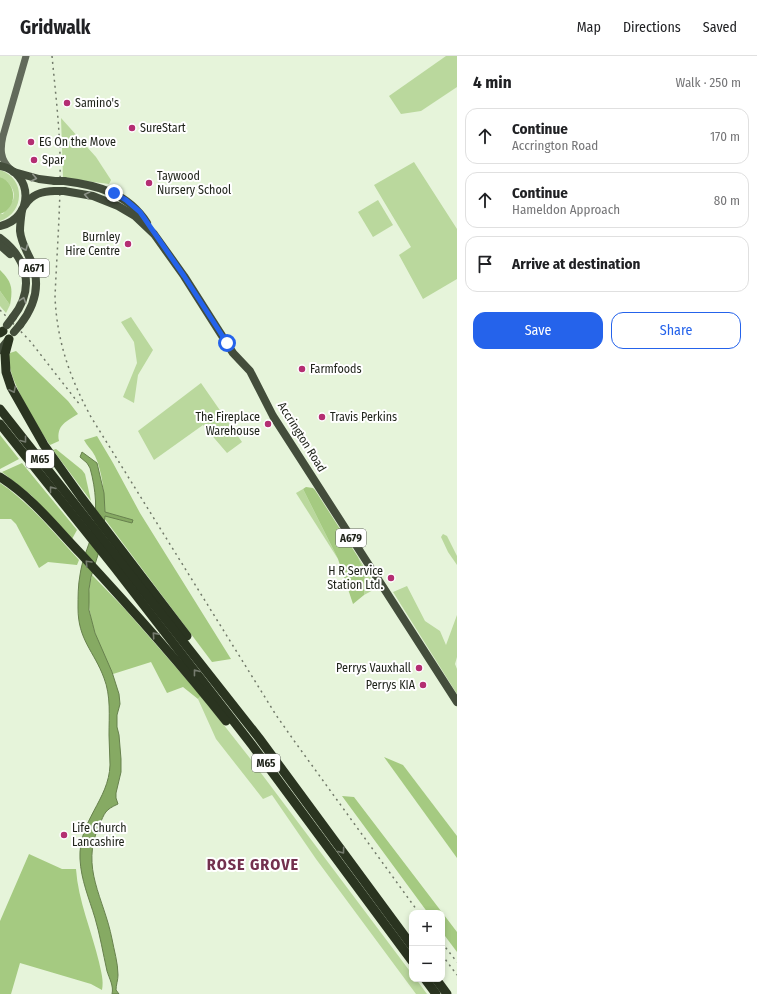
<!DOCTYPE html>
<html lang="en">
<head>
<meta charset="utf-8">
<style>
	:root { --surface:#fff; --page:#f6f6f6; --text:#202124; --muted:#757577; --line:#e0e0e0; --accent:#2563eb }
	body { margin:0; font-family:"Fira Sans Condensed",sans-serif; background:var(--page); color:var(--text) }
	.controls { position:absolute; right:12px; bottom:12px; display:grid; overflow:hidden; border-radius:8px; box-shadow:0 2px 6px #0003 }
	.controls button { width:36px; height:36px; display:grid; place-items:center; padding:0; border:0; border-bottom:1px solid var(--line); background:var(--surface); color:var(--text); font:20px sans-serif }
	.stop { position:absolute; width:12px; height:12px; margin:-9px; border:3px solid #2563eb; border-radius:50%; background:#fff }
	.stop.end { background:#2563eb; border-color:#fff; box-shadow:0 1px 4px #0008 }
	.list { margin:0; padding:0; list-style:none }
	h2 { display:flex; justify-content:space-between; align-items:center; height:52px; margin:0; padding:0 16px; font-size:17px }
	h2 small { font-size:13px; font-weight:400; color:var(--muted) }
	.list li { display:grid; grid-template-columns:26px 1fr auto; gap:12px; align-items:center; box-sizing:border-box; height:56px; margin:0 8px 8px; padding:0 8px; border:1px solid var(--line); border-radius:12px }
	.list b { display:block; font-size:15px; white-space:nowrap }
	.list p { margin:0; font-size:13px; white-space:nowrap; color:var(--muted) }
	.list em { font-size:13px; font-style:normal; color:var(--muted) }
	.actions { display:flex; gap:8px; padding:12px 16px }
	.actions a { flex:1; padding:9px 0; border:1px solid var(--accent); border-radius:12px; text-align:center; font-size:14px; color:var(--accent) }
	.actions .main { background:var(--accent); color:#fff }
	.icon { flex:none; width:22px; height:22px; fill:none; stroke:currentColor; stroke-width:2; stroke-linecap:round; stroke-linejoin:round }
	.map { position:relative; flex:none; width:457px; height:938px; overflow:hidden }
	header { display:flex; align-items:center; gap:24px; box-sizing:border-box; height:56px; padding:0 20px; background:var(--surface); border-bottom:1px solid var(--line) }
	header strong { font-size:19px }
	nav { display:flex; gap:22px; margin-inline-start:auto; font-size:14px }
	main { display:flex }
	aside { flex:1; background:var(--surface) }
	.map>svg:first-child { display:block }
	.green { fill:#bad89d }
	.forest { fill:#a5ca81 }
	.water { fill:#86aa63; stroke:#67814d }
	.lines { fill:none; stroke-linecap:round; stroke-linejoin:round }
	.secondary { stroke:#626a5b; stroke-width:7 }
	.primary { stroke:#434d3b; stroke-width:8 }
	.motorway { stroke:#2a3420; stroke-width:9 }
	.rail { stroke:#717969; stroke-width:1.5; stroke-dasharray:2 4; stroke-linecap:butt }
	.primary-bridge { stroke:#434d3b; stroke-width:8 }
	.oneway { stroke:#8e9489 }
	.oneway2 { stroke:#757b6e }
	.route { stroke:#2563eb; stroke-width:5 }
	.poi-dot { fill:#b42e72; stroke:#fff; stroke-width:1.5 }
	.labels { text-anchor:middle; stroke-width:4; stroke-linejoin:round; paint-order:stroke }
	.shield { fill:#fff; stroke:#62645e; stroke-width:1 }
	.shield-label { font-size:11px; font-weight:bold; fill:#1e2219 }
	.poi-label { font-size:12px; fill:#1e2219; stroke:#fff; text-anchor:start }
	.street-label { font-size:12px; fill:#1e2219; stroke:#fff }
	.district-label { font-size:16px; font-weight:bold; letter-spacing:1px; fill:#73304e; stroke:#fff }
</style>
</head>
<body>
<header>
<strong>Gridwalk</strong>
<nav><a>Map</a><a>Directions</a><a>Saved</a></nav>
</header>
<main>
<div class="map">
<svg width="457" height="938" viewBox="0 0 457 938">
	<rect width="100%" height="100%" fill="#e6f4da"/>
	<g class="green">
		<polygon points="446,0 457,0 457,31 421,55 401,58 389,40"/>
		<polygon points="61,62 96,101 111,124 109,128 63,122"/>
		<polygon points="414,106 457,173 457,223 423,243 399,199 411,191 374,129"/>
		<path d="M 0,114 C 26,122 25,157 0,165 L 0,158 L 3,158 C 6,153 10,149 13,144 C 17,135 8,124 0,121 Z"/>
		<polygon points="378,144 393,169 373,181 358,156"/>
		<polygon points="0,235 10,249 6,257 0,250"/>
		<polygon points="131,261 153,294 138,319 134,347 123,341 137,307 134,286 121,266"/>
		<polygon points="201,327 242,386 227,397 203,369 154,404 138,375"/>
		<polygon points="303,433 338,503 296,437"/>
		<polygon points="443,478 447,480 457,500 457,509 448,496 441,481"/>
		<polygon points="358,501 377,532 364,539 365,517"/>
		<polygon points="407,530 425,565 440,575 446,589 457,559 457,601 455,608 457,613 457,638 393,536"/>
		<polygon points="201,640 249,701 412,918 412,923 416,923 427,938 416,938 316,803 272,739 263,743 216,683 198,643"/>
	</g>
	<g class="forest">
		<path d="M 0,121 C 17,127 18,152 0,158 Z"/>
		<path d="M 0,214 C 12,226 13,232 10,249 L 0,235 Z"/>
		<path d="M 16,295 L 68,345 L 78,358 C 67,365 56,369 59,385 L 50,389 C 39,372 2,315 10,297 Z"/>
		<polygon points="0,379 19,403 0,413"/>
		<path d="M 97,380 L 113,407 L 140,457 L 231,603 L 212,606 L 104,462 L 105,459 L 132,467 L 132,464 L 105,456 C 104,438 103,417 95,400 C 92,394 87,390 84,384 Z"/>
		<polygon points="56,393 82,414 85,418 91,445 53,394"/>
		<polygon points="22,407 77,474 72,483 31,439 2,416"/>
		<path d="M 0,427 C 30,447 54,477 79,504 L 77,509 L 48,506 L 39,512 L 16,468 L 11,463 L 0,463 Z"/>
		<polygon points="306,431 313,432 315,434 358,501 365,517 364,539 353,548 338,503 303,433"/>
		<path d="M 92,519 L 124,552 L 201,640 L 198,643 L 183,631 L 167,637 L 151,606 L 113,618 C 98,587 82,554 92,519 Z"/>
		<polygon points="384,701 403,709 457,780 457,802"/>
		<polygon points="342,740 354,741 457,876 457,896 442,876 442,857 428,857"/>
		<path d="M 29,798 L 62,813 L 76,813 C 78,844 92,876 99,906 C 101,915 104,925 102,934 L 91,928 L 20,907 L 11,938 L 0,938 L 0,865 Z"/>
	</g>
	<path class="water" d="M 82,396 L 97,407 L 104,437 L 105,456 L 133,464 L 132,467 L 105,460 L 102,486 L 91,521 L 89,533 L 89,554 L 95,577 L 112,616 L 119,638 L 120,648 L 117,659 L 117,671 L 119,679 L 121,703 L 121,716 L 116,737 L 116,742 L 118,748 C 105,754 105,756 99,770 C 80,812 104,842 112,883 C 114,894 118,907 118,919 C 118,924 116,929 116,934 L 119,938 L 112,938 C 114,930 109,922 107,915 C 103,897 100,879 95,862 C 89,842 81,824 80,803 C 78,765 109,744 110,709 C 110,699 109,689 109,679 C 109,660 111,640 104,622 C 94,595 78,584 78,552 C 78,541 78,529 80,519 C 82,504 88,492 92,478 C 98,457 96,433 90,412 L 87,407 L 80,401 Z"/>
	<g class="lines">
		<path class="secondary" d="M 10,113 C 0,103 0,93 3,80 L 26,0"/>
		<g class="primary">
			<path d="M 0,110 C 34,116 34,163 0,170"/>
			<polyline points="14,116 39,123 55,125"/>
			<path d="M 64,125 C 97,129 128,137 147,167"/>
			<polyline points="64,135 93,140 118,150 135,160 154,178 184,220 233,297 250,315 273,360 457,646"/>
			<path d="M 25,149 C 32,138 42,135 55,135"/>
			<path d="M 0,182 C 28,203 35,233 13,261"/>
			<polyline points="0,189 10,198"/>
			<path d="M 20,269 C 34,251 41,230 32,207 C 28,197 21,187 20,175 C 20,168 21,161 22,154"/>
			<polyline points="0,294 9,283"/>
		</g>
		<g class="motorway">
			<polyline points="0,277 3,275"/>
			<polyline points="9,283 5,298 6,316 11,331 32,368 44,389 81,441 187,580"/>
			<polyline points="0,353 259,682 412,890"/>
			<polyline points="0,368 115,512 252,689 412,905"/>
			<path d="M 0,421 C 32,441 55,471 81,498 C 131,552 180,607 226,665"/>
			<polyline points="425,923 436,938"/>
			<polyline points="436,923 447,938"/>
		</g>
		<g class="rail">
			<path d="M 52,0 C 55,32 59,65 60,98 C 61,146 57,193 55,241 C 57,286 70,322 91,361 L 276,659 L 295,686 L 419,857"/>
			<polyline points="0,254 30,285 80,349"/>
			<polyline points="442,887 457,906"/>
			<polyline points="442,899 457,919"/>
		</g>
		<g class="primary-bridge">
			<polyline points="55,125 64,125"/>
			<polyline points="55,135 64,135"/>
			<polyline points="7,269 13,261"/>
			<polyline points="14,276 20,269"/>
		</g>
	</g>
	<defs><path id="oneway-chevron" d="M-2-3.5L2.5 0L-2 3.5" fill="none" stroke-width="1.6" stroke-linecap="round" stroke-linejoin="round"/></defs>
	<g class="oneway">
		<use href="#oneway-chevron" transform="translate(34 122) rotate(13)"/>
		<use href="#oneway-chevron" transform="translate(87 139) rotate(-167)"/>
		<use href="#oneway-chevron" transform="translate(25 192) rotate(67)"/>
		<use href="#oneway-chevron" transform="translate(23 244) rotate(-71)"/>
	</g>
	<g class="oneway2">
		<use href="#oneway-chevron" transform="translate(13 334) rotate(64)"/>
		<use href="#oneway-chevron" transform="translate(24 384) rotate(52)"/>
		<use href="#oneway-chevron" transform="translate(52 433) rotate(-128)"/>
		<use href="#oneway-chevron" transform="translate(88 507) rotate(-133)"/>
		<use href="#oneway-chevron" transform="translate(155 579) rotate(-132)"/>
		<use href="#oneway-chevron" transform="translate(196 616) rotate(-128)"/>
		<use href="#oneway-chevron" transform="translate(342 795) rotate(54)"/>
	</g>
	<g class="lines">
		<polyline class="route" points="114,137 126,144 140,156 184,220 227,287"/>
	</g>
	<g class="poi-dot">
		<circle cx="67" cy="47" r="4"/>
		<circle cx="132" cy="72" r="4"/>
		<circle cx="31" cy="86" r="4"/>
		<circle cx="34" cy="104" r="4"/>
		<circle cx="149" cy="127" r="4"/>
		<circle cx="128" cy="188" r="4"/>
		<circle cx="302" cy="313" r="4"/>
		<circle cx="322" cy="361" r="4"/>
		<circle cx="268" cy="368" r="4"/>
		<circle cx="391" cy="522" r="4"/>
		<circle cx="419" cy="612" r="4"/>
		<circle cx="423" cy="629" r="4"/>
		<circle cx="64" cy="779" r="4"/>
	</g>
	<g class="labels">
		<g class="shield">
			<rect x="19" y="203" width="30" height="18" rx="3"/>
			<rect x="26" y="394" width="28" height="18" rx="3"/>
			<rect x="336" y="473" width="30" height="18" rx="3"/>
			<rect x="252" y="698" width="28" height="18" rx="3"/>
		</g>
		<g class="shield-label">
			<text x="34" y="216">A671</text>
			<text x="40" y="407">M65</text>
			<text x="351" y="486">A679</text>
			<text x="266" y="711">M65</text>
		</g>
		<g class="poi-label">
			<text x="75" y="51">Samino's</text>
			<text x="140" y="76">SureStart</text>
			<text x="39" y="90">EG On the Move</text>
			<text x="42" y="108">Spar</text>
			<text x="157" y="124">Taywood<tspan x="157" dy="14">Nursery School</tspan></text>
			<text x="120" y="185" text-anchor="end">Burnley<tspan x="120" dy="14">Hire Centre</tspan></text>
			<text x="310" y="317">Farmfoods</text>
			<text x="260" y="365" text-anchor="end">The Fireplace<tspan x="260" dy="14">Warehouse</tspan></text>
			<text x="330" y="365">Travis Perkins</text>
			<text x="383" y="519" text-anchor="end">H R Service<tspan x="383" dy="14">Station Ltd.</tspan></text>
			<text x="411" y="616" text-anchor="end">Perrys Vauxhall</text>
			<text x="415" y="633" text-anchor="end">Perrys KIA</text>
			<text x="72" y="776">Life Church<tspan x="72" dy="14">Lancashire</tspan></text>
		</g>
		<g class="street-label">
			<text transform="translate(302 381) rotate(58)" y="4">Accrington Road</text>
		</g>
		<g class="district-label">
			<text x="253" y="814">ROSE GROVE</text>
		</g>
	</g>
</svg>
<div class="controls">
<button>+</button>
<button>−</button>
</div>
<div class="stop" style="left:227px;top:287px"></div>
<div class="stop end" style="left:114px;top:137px"></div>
</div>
<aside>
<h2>4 min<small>Walk · 250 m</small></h2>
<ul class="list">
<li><svg class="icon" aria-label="ahead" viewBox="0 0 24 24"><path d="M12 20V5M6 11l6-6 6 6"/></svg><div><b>Continue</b><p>Accrington Road</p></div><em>170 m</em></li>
<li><svg class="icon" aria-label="ahead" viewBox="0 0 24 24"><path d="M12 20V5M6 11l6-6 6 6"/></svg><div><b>Continue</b><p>Hameldon Approach</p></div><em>80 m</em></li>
<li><svg class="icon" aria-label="arrive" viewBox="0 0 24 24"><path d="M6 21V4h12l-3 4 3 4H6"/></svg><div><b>Arrive at destination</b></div></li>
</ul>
<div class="actions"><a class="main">Save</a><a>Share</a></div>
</aside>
</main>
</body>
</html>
